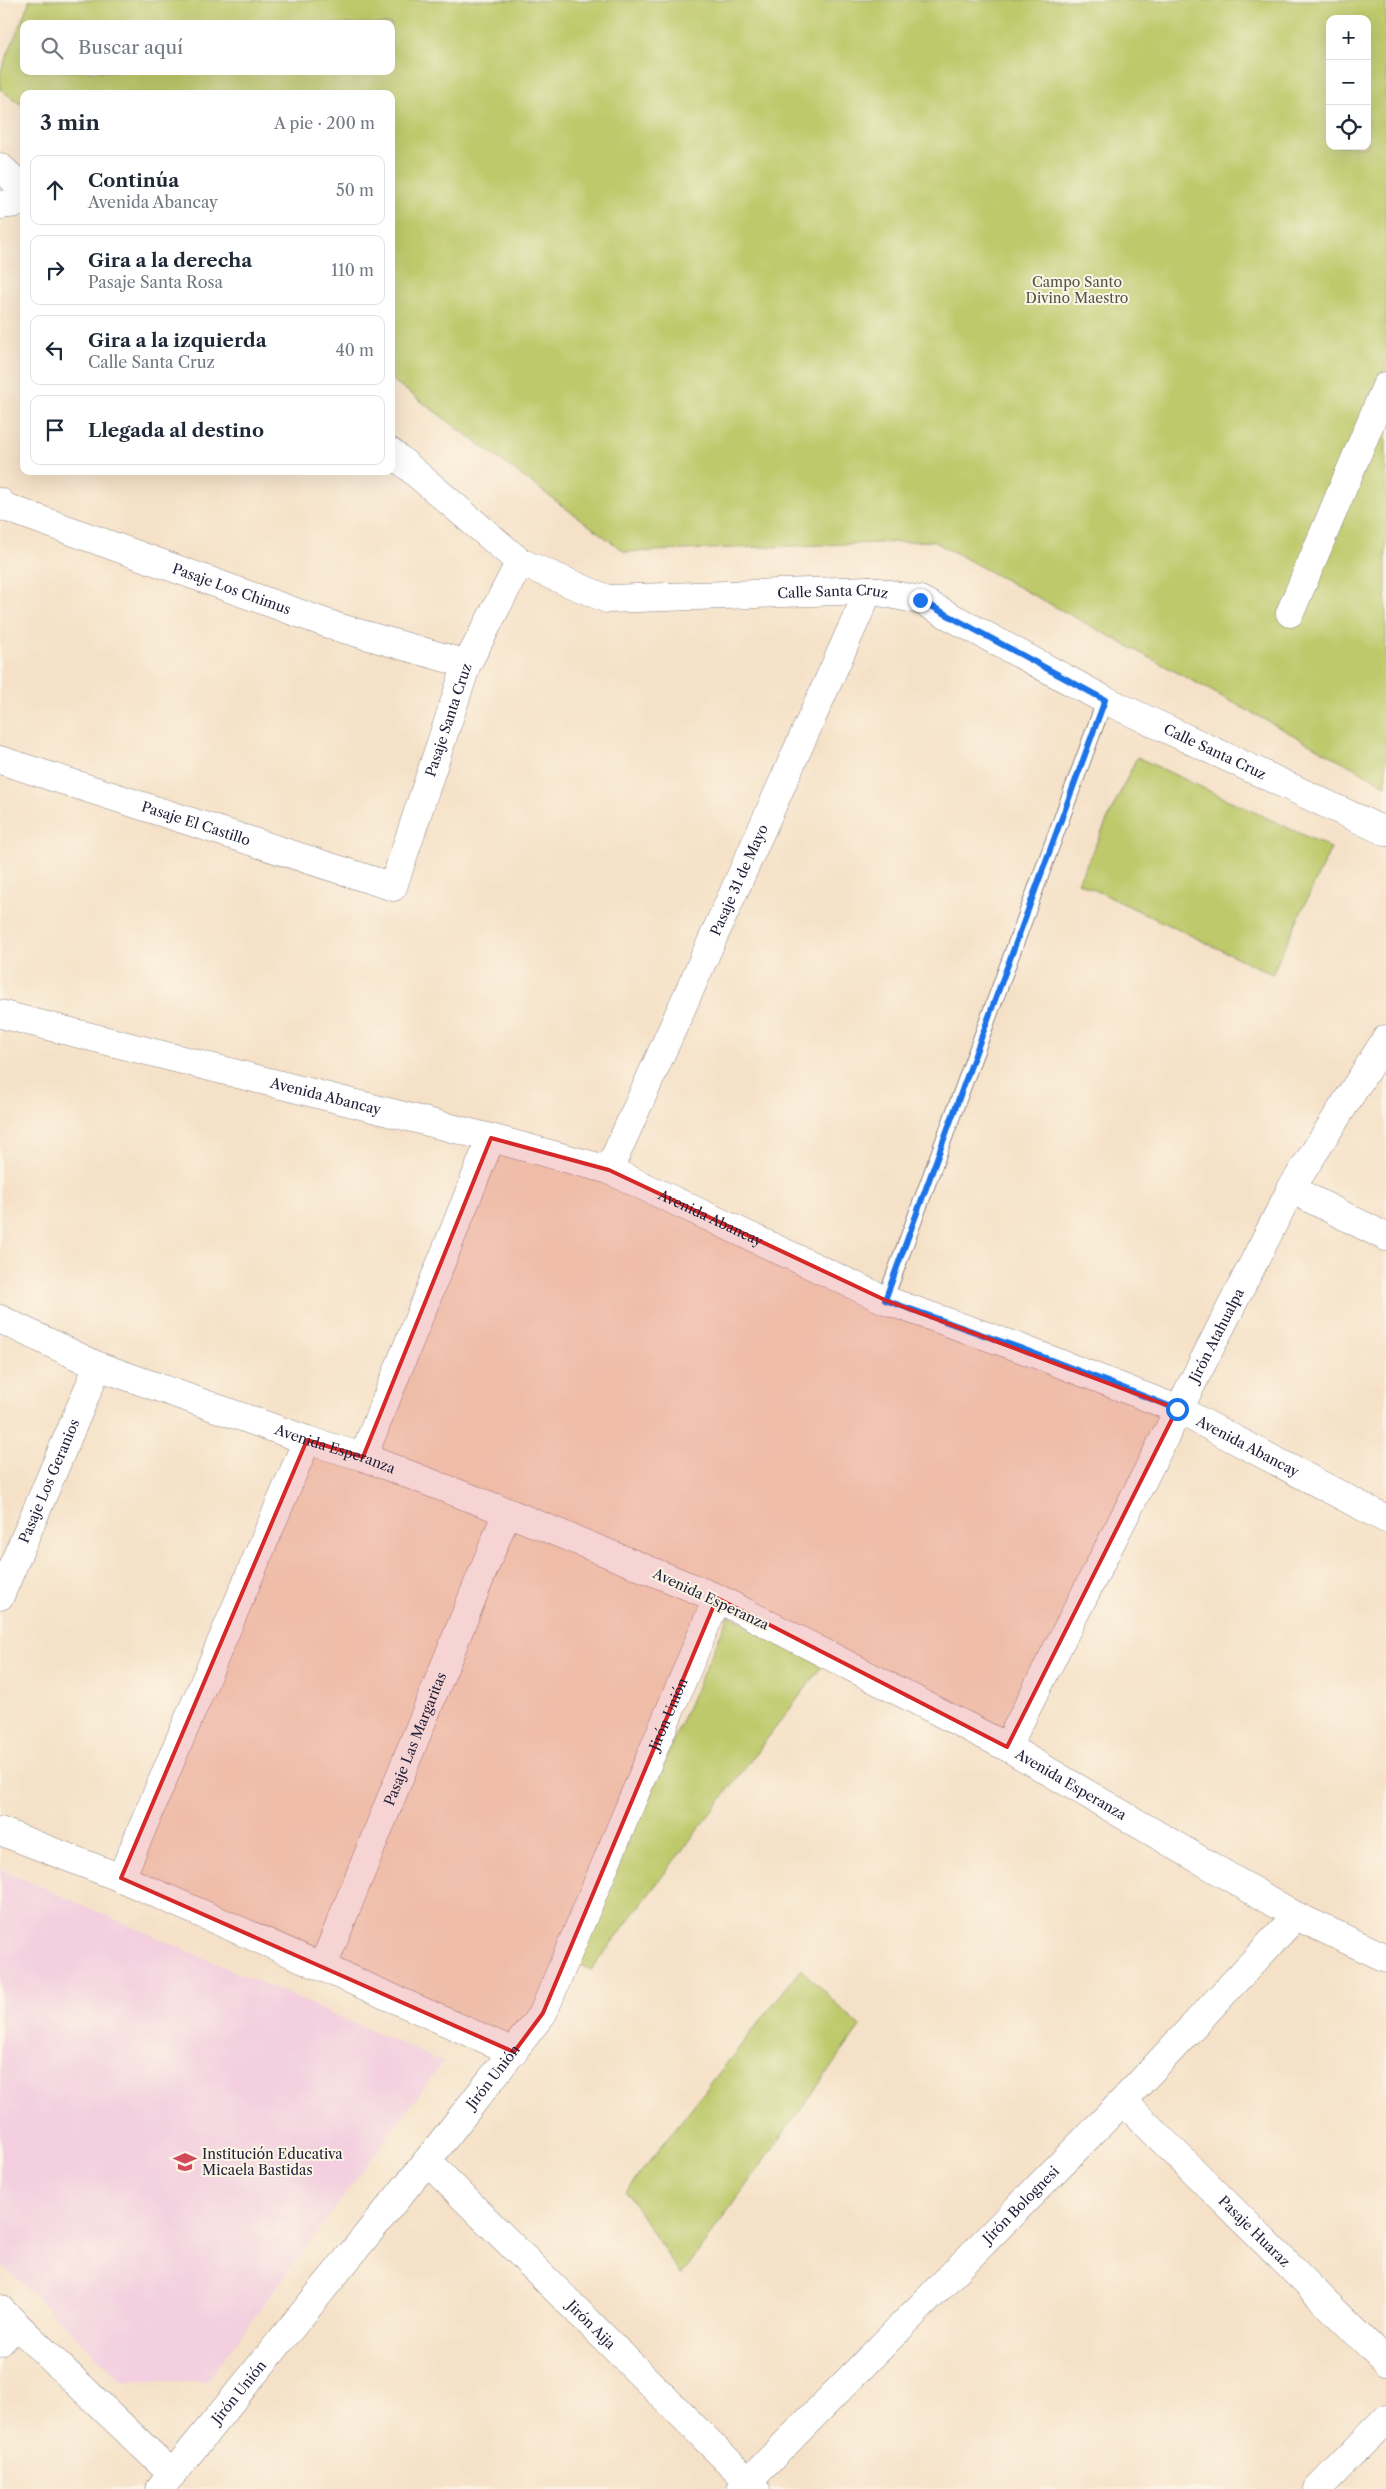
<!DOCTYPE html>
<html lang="es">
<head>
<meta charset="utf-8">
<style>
	:root { --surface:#fff; --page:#f6f6f7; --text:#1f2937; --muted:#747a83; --line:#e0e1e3 }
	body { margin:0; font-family:"Libre Caslon Text",serif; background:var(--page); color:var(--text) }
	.controls { position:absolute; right:15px; top:15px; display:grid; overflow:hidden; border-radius:10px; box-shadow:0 5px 20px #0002 }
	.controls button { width:45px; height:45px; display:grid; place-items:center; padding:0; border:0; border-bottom:1px solid var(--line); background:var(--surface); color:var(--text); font:25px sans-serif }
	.stop { position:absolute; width:15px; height:15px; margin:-11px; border:4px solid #1a73e8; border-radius:50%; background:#fff }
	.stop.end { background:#1a73e8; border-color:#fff; box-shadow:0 1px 5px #0008 }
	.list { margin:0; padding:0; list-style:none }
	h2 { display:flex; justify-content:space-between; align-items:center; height:65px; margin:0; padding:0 20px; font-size:21px }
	h2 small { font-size:16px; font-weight:400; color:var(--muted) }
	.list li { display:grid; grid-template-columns:32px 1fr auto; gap:15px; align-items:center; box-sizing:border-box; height:70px; margin:0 10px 10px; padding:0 10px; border:1px solid var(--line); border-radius:10px }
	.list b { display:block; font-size:19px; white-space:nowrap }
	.list p { margin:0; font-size:16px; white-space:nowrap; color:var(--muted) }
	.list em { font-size:16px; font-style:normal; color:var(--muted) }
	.icon { flex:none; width:28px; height:28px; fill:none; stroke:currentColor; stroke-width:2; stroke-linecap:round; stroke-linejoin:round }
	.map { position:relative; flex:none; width:1386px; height:2489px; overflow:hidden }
	.search { position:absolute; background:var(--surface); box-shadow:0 5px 20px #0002; left:20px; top:20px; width:375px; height:55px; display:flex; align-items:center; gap:12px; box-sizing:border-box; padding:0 18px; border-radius:10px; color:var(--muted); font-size:19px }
	.panel { position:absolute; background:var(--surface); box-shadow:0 5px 20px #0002; left:20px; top:90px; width:375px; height:385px; border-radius:10px }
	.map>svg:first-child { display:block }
	.built { fill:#f3cfdf }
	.green { fill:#bdc96b; stroke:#707653; fill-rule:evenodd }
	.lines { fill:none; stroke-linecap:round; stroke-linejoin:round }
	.lane-casing { stroke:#8c8281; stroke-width:17 }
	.street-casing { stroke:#8c8281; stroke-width:29 }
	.secondary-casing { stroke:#8c8281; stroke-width:29 }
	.lane { stroke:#fff; stroke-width:15 }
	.street { stroke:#fff; stroke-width:28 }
	.secondary { stroke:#fff; stroke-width:28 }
	.route { stroke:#1a73e8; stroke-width:6 }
	.marked { fill:#d62828; fill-opacity:0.2; stroke:#d62828; stroke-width:4; stroke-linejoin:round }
	.labels { text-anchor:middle; stroke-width:4; stroke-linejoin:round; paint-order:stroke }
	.park-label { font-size:14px; fill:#505449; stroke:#fcf5e5 }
	.street-label { font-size:14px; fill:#22223b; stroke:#fcf5e5 }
	.poi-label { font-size:14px; fill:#22223b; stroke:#fcf5e5; text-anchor:start }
</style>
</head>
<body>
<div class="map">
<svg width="1386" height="2489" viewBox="0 0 1386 2489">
	<rect width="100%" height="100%" fill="#fcf5e5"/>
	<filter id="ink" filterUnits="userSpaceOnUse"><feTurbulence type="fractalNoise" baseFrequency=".02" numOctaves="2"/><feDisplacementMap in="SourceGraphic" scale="10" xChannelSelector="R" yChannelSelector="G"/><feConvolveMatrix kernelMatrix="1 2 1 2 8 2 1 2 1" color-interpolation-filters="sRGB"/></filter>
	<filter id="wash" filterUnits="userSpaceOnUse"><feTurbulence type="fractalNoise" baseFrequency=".0096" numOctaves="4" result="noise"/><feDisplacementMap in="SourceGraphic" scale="20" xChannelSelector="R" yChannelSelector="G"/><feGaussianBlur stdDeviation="1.12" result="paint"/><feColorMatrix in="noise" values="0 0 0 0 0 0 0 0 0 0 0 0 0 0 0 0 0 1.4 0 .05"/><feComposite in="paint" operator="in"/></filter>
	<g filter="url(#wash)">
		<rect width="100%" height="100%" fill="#f5e1c7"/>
		<polygon class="built" points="0,1869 443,2062 207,2381 122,2381 0,2263"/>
		<g class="green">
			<path d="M 30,0 L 1386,0 L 1386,785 L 933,541 L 625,552 L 391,379 L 391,94 L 24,94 L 24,107 L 0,89 L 0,73 ZM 1330,19 L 1367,19 L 1367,146 L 1330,146 ZM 24,24 L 391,24 L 391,71 L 24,71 Z"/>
			<polygon points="1137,757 1331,848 1272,974 1078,882"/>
			<polygon points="729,1615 824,1664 591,1970 574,1962"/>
			<polygon points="801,1969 860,2027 681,2276 626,2191"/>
		</g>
	</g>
	<g filter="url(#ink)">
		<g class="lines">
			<defs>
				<polyline id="lane" points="885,1300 1105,700"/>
				<g id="street">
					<polyline points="0,167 24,189"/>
					<polyline points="0,205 24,202"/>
					<path id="s1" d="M 391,452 L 520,562 L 607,599 L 869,590 L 920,600 L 1105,700 L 1386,832"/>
					<path id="s2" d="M 0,502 L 5,507 L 337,627 L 467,664"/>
					<polyline points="1290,613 1386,386"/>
					<path id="s3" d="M 0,760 L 393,887 L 467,664 L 520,562"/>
					<path id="s4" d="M 0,1014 L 491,1138 L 609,1170 L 885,1300 L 1020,1348 L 1177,1409"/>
					<path id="s5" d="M 609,1170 L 869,590"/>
					<polyline points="1291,1189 1386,1237"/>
					<path id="s6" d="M 0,1319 L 98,1366 L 307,1440 L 363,1457 L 507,1512 L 717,1598"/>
					<polyline points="363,1457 491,1138"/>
					<path id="s7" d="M 0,1596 L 98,1366"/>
					<path id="s8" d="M 1007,1747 L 1296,1916 L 1386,1958"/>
					<polyline points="0,1831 121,1878 514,2052"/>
					<polyline points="121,1878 307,1440"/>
					<path id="s9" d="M 323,1966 L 507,1512"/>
					<path id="s10" d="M 1123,2101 L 1386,2362"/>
					<path id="s11" d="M 427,2161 L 756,2489"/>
					<polyline points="0,2309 172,2474"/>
					<polyline points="0,2342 16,2326"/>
					<path id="s12" d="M 741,2489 L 1123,2101 L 1296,1916"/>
					<polyline points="1318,2489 1386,2419"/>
				</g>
				<g id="secondary">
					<path id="s13" d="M 1177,1409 L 1386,1519"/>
					<path id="s14" d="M 160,2489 L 427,2161 L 543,2013 L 717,1598 L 1007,1747 L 1291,1189 L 1386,1039"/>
				</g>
			</defs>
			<use href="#lane" class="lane-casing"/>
			<use href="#street" class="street-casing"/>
			<use href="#secondary" class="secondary-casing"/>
			<use href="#lane" class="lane"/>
			<use href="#street" class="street"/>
			<use href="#secondary" class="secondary"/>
		</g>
	</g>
	<g class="lines" filter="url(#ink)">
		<polyline class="route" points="920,600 1105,700 885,1300 1020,1348 1177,1409"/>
	</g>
	<path class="marked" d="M 491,1138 L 609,1170 L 885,1300 L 1177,1409 L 1007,1747 L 717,1598 L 543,2013 L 514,2052 L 121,1878 L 307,1440 L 363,1457 Z"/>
	<defs>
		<symbol id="school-bare" viewBox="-9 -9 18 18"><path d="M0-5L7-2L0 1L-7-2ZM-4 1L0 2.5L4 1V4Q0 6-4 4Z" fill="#d1495b" stroke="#fcf5e5" stroke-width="2.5" paint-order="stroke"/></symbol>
	</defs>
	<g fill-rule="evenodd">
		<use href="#school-bare" x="169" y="2146" width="32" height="32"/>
	</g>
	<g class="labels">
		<g class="park-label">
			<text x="1077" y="287">Campo Santo<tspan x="1077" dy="16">Divino Maestro</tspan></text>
		</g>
		<g class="street-label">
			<text dy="5" stroke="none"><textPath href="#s2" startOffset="248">Pasaje Los Chimus</textPath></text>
			<text dy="5" stroke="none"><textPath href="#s1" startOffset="490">Calle Santa Cruz</textPath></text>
			<text dy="5" stroke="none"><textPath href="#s3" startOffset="589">Pasaje Santa Cruz</textPath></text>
			<text dy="5" stroke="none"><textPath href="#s1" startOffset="910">Calle Santa Cruz</textPath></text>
			<text dy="5" stroke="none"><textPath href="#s3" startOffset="206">Pasaje El Castillo</textPath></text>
			<text dy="5" stroke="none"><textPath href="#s5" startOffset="318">Pasaje 31 de Mayo</textPath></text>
			<text dy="5" stroke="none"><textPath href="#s4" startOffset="336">Avenida Abancay</textPath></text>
			<text dy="5" stroke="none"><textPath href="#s4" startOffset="741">Avenida Abancay</textPath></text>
			<text dy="5" stroke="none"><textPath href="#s14" startOffset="1849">Jirón Atahualpa</textPath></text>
			<text dy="5" stroke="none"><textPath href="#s13" startOffset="80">Avenida Abancay</textPath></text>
			<text dy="5" stroke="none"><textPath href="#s6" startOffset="360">Avenida Esperanza</textPath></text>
			<text dy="5" stroke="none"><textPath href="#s7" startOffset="125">Pasaje Los Geranios</textPath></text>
			<text transform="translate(711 1599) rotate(25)" y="5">Avenida Esperanza</text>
			<text dy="5" stroke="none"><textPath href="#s14" startOffset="935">Jirón Unión</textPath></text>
			<text dy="5" stroke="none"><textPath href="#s9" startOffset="245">Pasaje Las Margaritas</textPath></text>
			<text dy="5" stroke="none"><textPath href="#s8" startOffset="74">Avenida Esperanza</textPath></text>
			<text dy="5" stroke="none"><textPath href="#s14" startOffset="530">Jirón Unión</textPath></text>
			<text dy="5" stroke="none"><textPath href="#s12" startOffset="399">Jirón Bolognesi</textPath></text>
			<text dy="5" stroke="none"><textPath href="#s10" startOffset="185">Pasaje Huaraz</textPath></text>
			<text dy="5" stroke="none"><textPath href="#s11" startOffset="232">Jirón Aija</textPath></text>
			<text dy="5" stroke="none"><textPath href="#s14" startOffset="125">Jirón Unión</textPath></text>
		</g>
		<g class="poi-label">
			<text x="202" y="2159">Institución Educativa<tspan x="202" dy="16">Micaela Bastidas</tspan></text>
		</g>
	</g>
</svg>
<div class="controls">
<button>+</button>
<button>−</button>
<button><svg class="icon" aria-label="locate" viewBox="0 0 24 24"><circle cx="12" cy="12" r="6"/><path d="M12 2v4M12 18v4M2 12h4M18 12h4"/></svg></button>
</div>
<div class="stop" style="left:1177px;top:1409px"></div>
<div class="stop end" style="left:920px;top:600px"></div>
<div class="search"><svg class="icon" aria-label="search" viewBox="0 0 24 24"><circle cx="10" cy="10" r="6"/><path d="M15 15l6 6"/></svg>Buscar aquí</div>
<section class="panel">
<h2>3 min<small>A pie · 200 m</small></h2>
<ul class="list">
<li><svg class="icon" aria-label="ahead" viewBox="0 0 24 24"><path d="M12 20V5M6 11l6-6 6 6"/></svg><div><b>Continúa</b><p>Avenida Abancay</p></div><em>50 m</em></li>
<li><svg class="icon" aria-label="right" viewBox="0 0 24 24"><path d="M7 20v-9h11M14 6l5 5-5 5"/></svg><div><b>Gira a la derecha</b><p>Pasaje Santa Rosa</p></div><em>110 m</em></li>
<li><svg class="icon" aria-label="left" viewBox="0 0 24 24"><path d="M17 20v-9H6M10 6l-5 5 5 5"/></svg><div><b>Gira a la izquierda</b><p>Calle Santa Cruz</p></div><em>40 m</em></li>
<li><svg class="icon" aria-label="arrive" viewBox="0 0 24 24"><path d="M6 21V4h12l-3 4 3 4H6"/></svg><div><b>Llegada al destino</b></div></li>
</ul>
</section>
</div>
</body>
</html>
